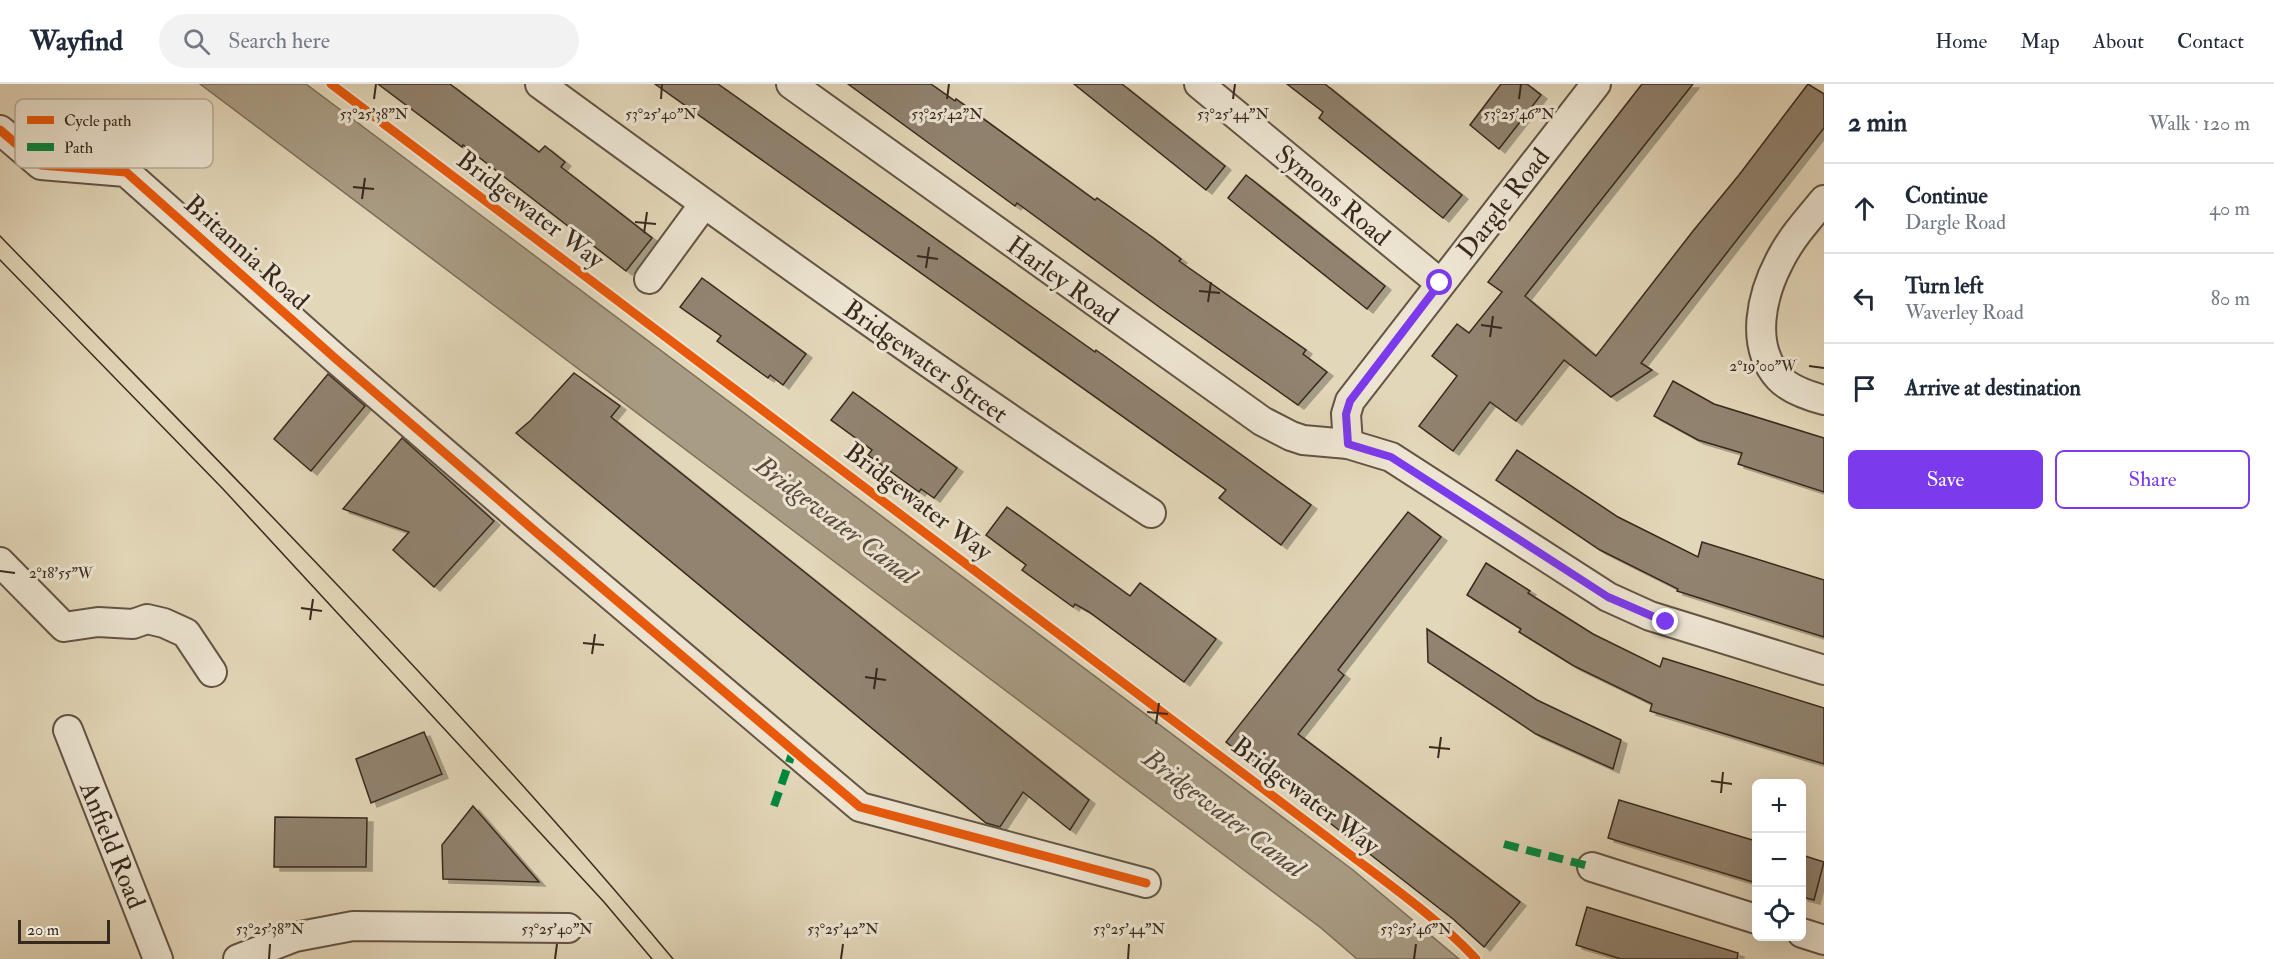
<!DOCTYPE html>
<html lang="en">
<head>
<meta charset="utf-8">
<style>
	:root { --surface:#fff; --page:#f2f2f3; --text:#1f2937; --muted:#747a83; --line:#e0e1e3; --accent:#7c3aed }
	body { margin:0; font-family:"IM FELL Double Pica",serif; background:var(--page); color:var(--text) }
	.controls { position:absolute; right:18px; bottom:18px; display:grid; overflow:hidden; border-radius:9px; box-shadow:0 6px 24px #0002 }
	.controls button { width:54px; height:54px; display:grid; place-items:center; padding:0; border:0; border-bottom:2px solid var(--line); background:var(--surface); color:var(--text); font:30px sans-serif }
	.scale { position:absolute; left:18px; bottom:15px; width:92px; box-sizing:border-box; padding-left:6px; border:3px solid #38291e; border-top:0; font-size:16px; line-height:21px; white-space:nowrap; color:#38291e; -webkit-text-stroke:4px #ede5d2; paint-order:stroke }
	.stop { position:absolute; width:18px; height:18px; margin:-14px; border:4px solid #7c3aed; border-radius:50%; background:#fff }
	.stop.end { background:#7c3aed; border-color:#fff; box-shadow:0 2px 6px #0008 }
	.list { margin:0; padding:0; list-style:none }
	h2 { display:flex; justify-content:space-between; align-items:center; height:78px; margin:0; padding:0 24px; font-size:26px }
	h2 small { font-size:20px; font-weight:400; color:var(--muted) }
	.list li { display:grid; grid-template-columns:39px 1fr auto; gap:18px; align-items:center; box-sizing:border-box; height:90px; padding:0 24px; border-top:2px solid var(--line) }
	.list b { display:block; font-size:22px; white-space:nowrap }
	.list p { margin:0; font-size:20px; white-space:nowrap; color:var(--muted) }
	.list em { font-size:20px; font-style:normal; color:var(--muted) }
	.actions { display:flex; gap:12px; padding:18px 24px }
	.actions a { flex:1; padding:14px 0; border:2px solid var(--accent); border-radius:9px; text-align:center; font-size:21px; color:var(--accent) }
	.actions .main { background:var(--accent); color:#fff }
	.icon { flex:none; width:33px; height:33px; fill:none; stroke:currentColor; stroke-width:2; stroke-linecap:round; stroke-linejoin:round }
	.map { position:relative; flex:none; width:1824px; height:875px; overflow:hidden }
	header { display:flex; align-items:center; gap:36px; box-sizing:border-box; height:84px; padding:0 30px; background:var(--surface); border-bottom:2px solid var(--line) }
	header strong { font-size:28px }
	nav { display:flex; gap:33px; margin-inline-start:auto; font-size:21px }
	.search { width:420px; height:54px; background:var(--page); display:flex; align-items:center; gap:15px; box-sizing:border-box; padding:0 21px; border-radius:33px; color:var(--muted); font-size:22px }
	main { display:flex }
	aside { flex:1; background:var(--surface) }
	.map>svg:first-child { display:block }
	.water { fill:#a99c84; stroke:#7c6e5b; stroke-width:1.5 }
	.building { fill:#91836f; stroke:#38291e; stroke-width:1.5; filter:url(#shadow) }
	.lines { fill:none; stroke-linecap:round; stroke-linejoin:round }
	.minor-casing { stroke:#635445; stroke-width:32 }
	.minor { stroke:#ede5d2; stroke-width:28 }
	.tram { stroke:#38291e; stroke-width:1.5 }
	.quiet { stroke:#00873e; stroke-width:8; stroke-dasharray:15 8; stroke-linecap:butt }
	.cycleway-casing { stroke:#ede5d2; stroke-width:13 }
	.cycleway { stroke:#e8590c; stroke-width:9 }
	.route { stroke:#7c3aed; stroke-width:8 }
	.ticks { fill:none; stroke:#38291e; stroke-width:2 }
	.labels { text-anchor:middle; stroke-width:6; stroke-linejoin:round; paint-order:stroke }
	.street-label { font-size:26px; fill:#38291e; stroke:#ede5d2 }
	.water-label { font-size:27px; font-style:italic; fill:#5a4c3d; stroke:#ede5d2 }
	.key { fill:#ede5d2; stroke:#b7ad9c; stroke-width:1.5 }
	.key-label { font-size:16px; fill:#38291e }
	.ticks-label { font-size:15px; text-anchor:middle; fill:#38291e; stroke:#ede5d2; stroke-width:6; stroke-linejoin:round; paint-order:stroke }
</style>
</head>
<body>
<header>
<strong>Wayfind</strong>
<div class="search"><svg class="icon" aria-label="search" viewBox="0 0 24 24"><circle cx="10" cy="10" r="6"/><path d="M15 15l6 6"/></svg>Search here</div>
<nav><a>Home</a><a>Map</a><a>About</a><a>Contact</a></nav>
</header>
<main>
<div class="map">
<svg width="1824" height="875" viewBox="0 0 1824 875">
	<defs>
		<filter id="shadow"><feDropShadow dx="6" dy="4" stdDeviation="0" flood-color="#0004"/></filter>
	</defs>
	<rect width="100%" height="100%" fill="#e3d7b9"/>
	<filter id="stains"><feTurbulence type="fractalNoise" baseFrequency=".00333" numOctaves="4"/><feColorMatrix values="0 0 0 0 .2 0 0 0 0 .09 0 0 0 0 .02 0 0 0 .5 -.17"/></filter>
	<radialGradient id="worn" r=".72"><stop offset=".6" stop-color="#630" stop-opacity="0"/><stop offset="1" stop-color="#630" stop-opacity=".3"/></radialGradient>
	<polygon class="water" points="200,0 306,0 1353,786 1459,875 1357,875 1321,844"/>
	<g class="building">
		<polygon points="378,0 450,0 539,68 545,62 565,78 561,83 652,154 626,187 463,61 462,63"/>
		<polygon points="655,0 718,0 1095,268 1096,266 1311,421 1281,461 1219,414 1226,406"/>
		<polygon points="848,0 931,0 955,17 956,15 1095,116 1097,114 1152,153 1181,175 1179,177 1306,266 1303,270 1327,288 1298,321 1162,225 1017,119 1015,122"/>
		<polygon points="1074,0 1122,0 1225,82 1206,106"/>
		<polygon points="1287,0 1325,0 1462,111 1443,134 1319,34 1323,28"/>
		<polygon points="1501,0 1527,0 1541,11 1499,65 1470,41"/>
		<polygon points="1642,0 1693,0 1525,212 1596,272 1693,147 1739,91 1808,0 1824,10 1824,44 1641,279 1652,286 1611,313 1564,276 1516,337 1490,318 1453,367 1419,342 1457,292 1432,272 1457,240 1469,249 1502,208 1488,198"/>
		<polygon points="1246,91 1385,202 1367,225 1228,114"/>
		<polygon points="702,194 806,270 783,301 770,291 768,294 717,257 721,252 680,223"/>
		<polygon points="574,289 620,322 611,333 1089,716 1070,746 1023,708 1000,743 986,739 516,349 531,336"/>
		<polygon points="328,290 365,322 311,387 274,355"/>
		<polygon points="1673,297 1714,320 1824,354 1824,408 1738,380 1742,369 1698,356 1654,332"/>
		<polygon points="853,308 957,384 934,414 921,405 919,408 868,371 872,366 831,336"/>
		<polygon points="402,354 494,437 434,503 393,466 409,448 343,425"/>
		<polygon points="1517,366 1618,433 1698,473 1702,458 1824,496 1824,553 1677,507 1678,505 1600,466 1496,396"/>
		<polygon points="1007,423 1130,512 1140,499 1216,555 1184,598 1089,528 1075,520 1073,523 1022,486 1026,481 986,451"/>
		<polygon points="1408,428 1441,453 1338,586 1344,591 1298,650 1520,818 1484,863 1453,835 1226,658"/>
		<polygon points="1486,479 1530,507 1528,509 1593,550 1660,583 1663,574 1824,624 1824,680 1650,627 1652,620 1574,582 1519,548 1521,545 1467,511"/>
		<polygon points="1427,545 1537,616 1621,656 1613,685 1536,650 1428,578"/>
		<polygon points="424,648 442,690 371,719 356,675"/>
		<polygon points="1619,716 1756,757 1756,799 1608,754"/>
		<polygon points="473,722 539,798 443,795 442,761"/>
		<polygon points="275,733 367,734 366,783 274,783"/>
		<polygon points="1802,771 1824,778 1814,816 1802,813"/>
		<polygon points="1587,823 1738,869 1737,875 1621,875 1576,861"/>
	</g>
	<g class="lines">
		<defs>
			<g id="minor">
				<path d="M 540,0 C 741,147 943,293 1151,429"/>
				<polyline points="791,0 1262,337 1291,352 1303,356 1348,360 1391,373 1608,513 1650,532 1824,586"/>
				<polyline points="1199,0 1440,199"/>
				<polyline points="0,46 41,81 126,88 336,275 536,448 860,723 1146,799"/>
				<path d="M 1824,116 C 1809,134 1791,154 1780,176 C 1762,210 1749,261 1779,294 C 1790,306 1809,312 1824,316"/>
				<polyline points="649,195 704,120"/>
				<polyline points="1348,360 1346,330 1350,317 1596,0"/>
				<polyline points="0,478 64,543 98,538 133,540 147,535 164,539 186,549 212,588"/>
				<polyline points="68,646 158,875"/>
				<polyline points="1592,783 1756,835"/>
				<polyline points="1802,849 1824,856"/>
				<polyline points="238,875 295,853 353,842 568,844"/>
			</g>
		</defs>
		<use href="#minor" class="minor-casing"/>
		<use href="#minor" class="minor"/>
		<g class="tram">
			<path d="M 0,152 C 229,388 462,622 673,875"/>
			<polyline points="0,176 223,405 604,818 652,875"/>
		</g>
		<g class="quiet">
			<polyline points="774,722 793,667"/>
			<polyline points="1504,760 1592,783"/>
		</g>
		<defs>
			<g id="cycleway">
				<path d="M 331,0 L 1331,756 C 1378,793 1436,832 1476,875"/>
				<polyline points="0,46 41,81 126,88 336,275 536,448 860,723 1146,799"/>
			</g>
		</defs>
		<use href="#cycleway" class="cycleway-casing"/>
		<use href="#cycleway" class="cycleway"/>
	</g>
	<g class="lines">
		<polyline class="route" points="1440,199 1350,317 1346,330 1348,360 1391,373 1608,513 1666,538"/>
	</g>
	<path class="ticks" d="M 374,15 L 376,0M 661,15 L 662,0M 947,15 L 949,0M 1233,15 L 1235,0M 1519,15 L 1521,0M 353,103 L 374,105M 362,115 L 365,94M 635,138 L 656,140M 644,149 L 647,128M 917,172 L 938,175M 926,184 L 929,163M 1199,207 L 1220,209M 1208,218 L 1211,198M 1481,241 L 1502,244M 1490,253 L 1493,232M 1809,282 L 1824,284M 0,487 L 15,489M 301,524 L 322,527M 310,536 L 313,515M 583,559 L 604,561M 592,570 L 595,550M 865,593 L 886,596M 874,605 L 877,584M 1147,628 L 1168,630M 1156,640 L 1159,619M 1429,663 L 1450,665M 1438,674 L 1441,653M 1711,697 L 1732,700M 1721,709 L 1723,688M 269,875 L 270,860M 555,875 L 557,860M 841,875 L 843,860M 1128,875 L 1129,860M 1414,875 L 1416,860"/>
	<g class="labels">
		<g class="street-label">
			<text transform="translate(1333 111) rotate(40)" y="9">Symons Road</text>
			<text transform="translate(1503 119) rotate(-52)" y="9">Dargle Road</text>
			<text transform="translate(531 125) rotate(37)" y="9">Bridgewater Way</text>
			<text transform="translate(247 168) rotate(42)" y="9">Britannia Road</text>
			<text transform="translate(1063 196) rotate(36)" y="9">Harley Road</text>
			<text transform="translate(926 277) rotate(35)" y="9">Bridgewater Street</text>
			<text transform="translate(919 417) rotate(37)" y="9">Bridgewater Way</text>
			<text transform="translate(1306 711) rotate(37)" y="9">Bridgewater Way</text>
			<text transform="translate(113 761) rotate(68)" y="9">Anfield Road</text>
		</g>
		<g class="water-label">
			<text transform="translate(836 436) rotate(37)" y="9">Bridgewater Canal</text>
			<text transform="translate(1224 729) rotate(37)" y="9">Bridgewater Canal</text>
		</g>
	</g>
	<rect x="15" y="15" width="198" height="69" rx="9" class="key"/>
	<rect x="27" y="32" width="27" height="8" fill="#e8590c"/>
	<rect x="27" y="59" width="27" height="8" fill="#00873e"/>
	<g class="key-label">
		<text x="64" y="42">Cycle path</text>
		<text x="64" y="69">Path</text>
	</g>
	<g class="ticks-label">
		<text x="374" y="35">53°25'38"N</text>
		<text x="661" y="35">53°25'40"N</text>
		<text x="947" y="35">53°25'42"N</text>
		<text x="1233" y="35">53°25'44"N</text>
		<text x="1519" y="35">53°25'46"N</text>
		<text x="1763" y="287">2°19'00"W</text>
		<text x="61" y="494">2°18'55"W</text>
		<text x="270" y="850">53°25'38"N</text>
		<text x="557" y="850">53°25'40"N</text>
		<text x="843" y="850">53°25'42"N</text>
		<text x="1129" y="850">53°25'44"N</text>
		<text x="1416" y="850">53°25'46"N</text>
	</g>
	<rect width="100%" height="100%" filter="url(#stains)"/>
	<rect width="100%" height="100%" fill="url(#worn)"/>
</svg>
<div class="controls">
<button>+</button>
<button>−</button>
<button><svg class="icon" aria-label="locate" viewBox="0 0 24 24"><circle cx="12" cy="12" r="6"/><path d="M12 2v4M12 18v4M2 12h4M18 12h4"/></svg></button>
</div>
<div class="scale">20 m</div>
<div class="stop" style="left:1440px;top:199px"></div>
<div class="stop end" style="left:1666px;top:538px"></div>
</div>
<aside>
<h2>2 min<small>Walk · 120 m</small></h2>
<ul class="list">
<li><svg class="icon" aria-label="ahead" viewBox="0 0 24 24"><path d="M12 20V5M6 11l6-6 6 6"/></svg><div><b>Continue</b><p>Dargle Road</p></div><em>40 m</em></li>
<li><svg class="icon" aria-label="left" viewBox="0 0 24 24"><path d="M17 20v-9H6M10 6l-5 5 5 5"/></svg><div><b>Turn left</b><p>Waverley Road</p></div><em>80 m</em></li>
<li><svg class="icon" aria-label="arrive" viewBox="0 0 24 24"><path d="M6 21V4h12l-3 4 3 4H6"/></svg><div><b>Arrive at destination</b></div></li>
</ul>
<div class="actions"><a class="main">Save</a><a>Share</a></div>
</aside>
</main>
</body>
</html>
